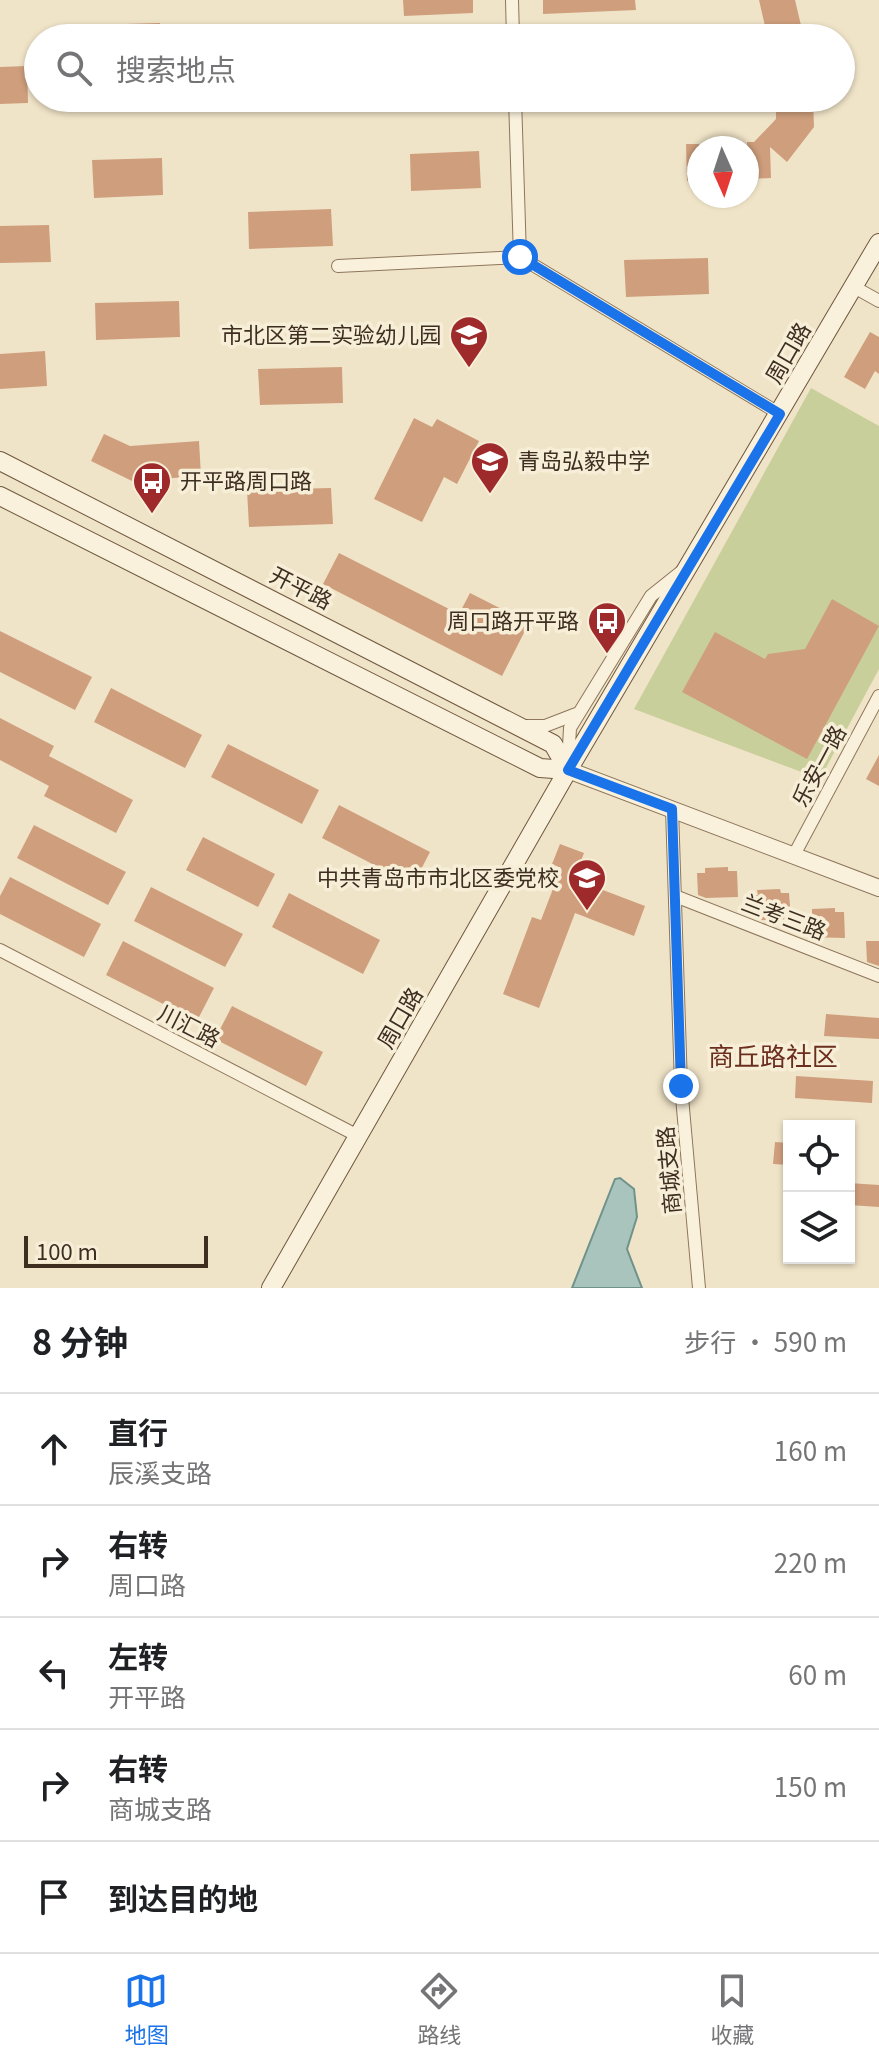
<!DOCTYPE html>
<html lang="zh">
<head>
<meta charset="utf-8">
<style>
	:root { --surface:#fff; --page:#f6f6f6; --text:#202124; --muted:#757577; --line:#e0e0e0; --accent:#1a73e8 }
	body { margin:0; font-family:Georgia,"Noto Sans SC",serif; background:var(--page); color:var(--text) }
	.controls { position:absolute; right:24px; bottom:24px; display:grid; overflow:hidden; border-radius:0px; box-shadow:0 2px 6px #0004 }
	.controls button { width:72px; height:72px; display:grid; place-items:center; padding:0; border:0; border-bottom:2px solid var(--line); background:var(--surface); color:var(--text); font:40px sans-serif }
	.compass { position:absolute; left:687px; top:136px; width:72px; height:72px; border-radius:50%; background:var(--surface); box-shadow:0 2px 6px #0004; rotate:177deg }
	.scale { position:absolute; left:24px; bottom:20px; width:184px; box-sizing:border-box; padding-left:8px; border:4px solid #3d2e20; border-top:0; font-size:22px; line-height:28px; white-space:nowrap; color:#3d2e20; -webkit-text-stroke:6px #f7eed8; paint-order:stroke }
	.stop { position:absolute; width:24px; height:24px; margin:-18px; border:6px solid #1a73e8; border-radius:50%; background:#fff }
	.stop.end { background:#1a73e8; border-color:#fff; box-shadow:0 2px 8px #0008 }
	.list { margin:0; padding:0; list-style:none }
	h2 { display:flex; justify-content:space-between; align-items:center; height:104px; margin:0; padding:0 32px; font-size:34px }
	h2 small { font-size:26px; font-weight:400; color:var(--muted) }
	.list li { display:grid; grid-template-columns:52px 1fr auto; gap:24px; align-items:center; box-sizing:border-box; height:112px; padding:0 32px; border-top:2px solid var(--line) }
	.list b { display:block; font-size:30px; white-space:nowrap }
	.list p { margin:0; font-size:26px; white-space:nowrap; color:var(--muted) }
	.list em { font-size:26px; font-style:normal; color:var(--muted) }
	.icon { flex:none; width:44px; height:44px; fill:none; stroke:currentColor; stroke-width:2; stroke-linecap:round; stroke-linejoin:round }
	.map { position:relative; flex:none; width:879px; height:1288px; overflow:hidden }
	.search { position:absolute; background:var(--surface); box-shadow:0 2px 6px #0004; left:24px; right:24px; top:24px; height:88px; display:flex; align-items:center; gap:20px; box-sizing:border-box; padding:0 28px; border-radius:44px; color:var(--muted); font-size:30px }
	.sheet { height:664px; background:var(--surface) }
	nav { display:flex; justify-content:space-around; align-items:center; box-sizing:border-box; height:112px; border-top:2px solid var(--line); background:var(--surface); font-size:22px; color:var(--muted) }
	nav a { display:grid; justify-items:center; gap:4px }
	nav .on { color:var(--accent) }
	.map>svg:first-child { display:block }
	.green { fill:#c9cf9b }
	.water { fill:#a9c4bc; stroke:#6f938a; stroke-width:2 }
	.building { fill:#cf9f7d }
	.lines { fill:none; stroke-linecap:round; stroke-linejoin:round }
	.minor-casing { stroke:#8d765c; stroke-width:14 }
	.tertiary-casing { stroke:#8d765c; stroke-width:18 }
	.secondary-casing { stroke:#6f573f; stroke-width:20 }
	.minor { stroke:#faf1dc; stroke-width:12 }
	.tertiary { stroke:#faf1dc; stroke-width:16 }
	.secondary { stroke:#faf1dc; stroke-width:18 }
	.route { stroke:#1a73e8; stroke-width:10 }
	.labels { text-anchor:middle; stroke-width:7; stroke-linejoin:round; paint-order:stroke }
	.poi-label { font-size:22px; fill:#3d2e20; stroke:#f7eed8; text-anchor:end }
	.street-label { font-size:22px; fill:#3d2e20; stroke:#f7eed8 }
	.quarter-label { font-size:26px; fill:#6b2e1e; stroke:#f7eed8 }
</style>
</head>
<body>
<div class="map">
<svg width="879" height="1288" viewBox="0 0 879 1288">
	<rect width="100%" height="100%" fill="#f0e4c8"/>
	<polygon class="green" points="811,388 879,426 879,669 820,779 634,709"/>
	<polygon class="water" points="620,1178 634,1189 637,1217 627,1249 642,1288 572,1288 615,1179"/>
	<g class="building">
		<polygon points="403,0 473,0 473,13 404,16"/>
		<polygon points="543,0 635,0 636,10 543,14"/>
		<polygon points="759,0 795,0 804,38 695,38 695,29 765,26"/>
		<polygon points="160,23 161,38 91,38 90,25"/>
		<polygon points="27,66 28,103 0,104 0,67"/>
		<polygon points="776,98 813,98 814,127 787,162 770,147 771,178 747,179 747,142 754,142 776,119"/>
		<polygon points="686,144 699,144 699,181 687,181"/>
		<polygon points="479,151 481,188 411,191 410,154"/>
		<polygon points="162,158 163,195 94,198 92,160"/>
		<polygon points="331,209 333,246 249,249 248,212"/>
		<polygon points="49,225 51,262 0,263 0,226"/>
		<polygon points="708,258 709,294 626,297 624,260"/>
		<polygon points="179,301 180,337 96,340 95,303"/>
		<polygon points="870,332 879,337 879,374 875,371 865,389 844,377"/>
		<polygon points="45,351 47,386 0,389 0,354"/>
		<polygon points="342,367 343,403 260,405 258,369"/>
		<polygon points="414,418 432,427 437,419 479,441 457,484 444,477 422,522 374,499"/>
		<polygon points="104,434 130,446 199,441 201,476 132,481 91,461"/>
		<polygon points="331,488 333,524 249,527 247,490"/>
		<polygon points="339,553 459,614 470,593 529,623 502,676 323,584"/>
		<polygon points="832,599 879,626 807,759 682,692 715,632 765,659 768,654 805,649"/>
		<polygon points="0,631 92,677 75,710 0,672"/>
		<polygon points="111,688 202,735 185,768 94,722"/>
		<polygon points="0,718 54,746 49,756 133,800 116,833 44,796 49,786 0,760"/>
		<polygon points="228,744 319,790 302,824 211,777"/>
		<polygon points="879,755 879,786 866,779"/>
		<polygon points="339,805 430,852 413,885 322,838"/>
		<polygon points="34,825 126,872 108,905 17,858"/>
		<polygon points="203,837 275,874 258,907 186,870"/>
		<polygon points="560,844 584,853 574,879 645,906 634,936 575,913 539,1008 503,994 532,917 541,920 561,868 552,864"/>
		<polygon points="728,867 728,871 737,871 738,897 706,898 698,895 697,873 705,873 705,868"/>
		<polygon points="10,877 101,924 84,957 0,914 0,896"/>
		<polygon points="151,887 243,934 225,967 134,921"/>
		<polygon points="780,889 781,893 789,893 791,919 761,920 750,916 749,895 758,895 757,890"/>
		<polygon points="289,893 380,940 363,974 272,927"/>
		<polygon points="835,908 835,912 844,912 845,938 805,937 804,914 812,914 812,909"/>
		<polygon points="123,941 214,988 197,1021 106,975"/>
		<polygon points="866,941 879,941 879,966 867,962"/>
		<polygon points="232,1006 323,1052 306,1086 215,1039"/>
		<polygon points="826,1014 879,1018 879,1039 824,1036"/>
		<polygon points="796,1076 873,1081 872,1103 795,1098"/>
		<polygon points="775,1142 789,1143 789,1165 773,1164"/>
		<polygon points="849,1183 879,1185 879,1207 849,1205"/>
	</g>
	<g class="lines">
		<defs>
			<g id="minor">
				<polyline points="512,0 513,38"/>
				<polyline points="515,98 520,257"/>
				<polyline points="520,257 780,414"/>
				<polyline points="338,266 520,257"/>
				<polyline points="854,287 879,301"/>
				<polyline points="525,726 545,726 576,714"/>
				<polyline points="568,764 570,728 651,596 681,572"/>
				<polyline points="672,809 681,1086 699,1288"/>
				<polyline points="794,855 879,696"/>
				<polyline points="675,896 879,976"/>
				<polyline points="0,950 360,1137"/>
			</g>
			<polyline id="tertiary" points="568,770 879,888"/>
			<g id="secondary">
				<polyline points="0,461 553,744 568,770"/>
				<polyline points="0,496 540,768 568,770"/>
				<polyline points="271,1288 568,770 879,243"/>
			</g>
		</defs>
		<use href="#minor" class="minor-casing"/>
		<use href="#tertiary" class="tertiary-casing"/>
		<use href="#secondary" class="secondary-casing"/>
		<use href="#minor" class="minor"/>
		<use href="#tertiary" class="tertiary"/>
		<use href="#secondary" class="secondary"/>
	</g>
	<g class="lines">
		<polyline class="route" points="520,257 780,414 568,770 672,809 681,1086"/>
	</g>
	<defs>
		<symbol id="school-pin" viewBox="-11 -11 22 30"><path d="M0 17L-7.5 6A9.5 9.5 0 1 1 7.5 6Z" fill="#9e2a2b" stroke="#f7eed8"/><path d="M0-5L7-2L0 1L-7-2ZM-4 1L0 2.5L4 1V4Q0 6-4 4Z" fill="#fff"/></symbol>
		<symbol id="bus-pin" viewBox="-11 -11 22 30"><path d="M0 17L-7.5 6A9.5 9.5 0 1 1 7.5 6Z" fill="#9e2a2b" stroke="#f7eed8"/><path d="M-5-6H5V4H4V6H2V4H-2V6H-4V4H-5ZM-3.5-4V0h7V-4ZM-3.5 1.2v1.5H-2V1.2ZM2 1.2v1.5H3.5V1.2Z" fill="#fff"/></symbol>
		<symbol id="university-pin" viewBox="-11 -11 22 30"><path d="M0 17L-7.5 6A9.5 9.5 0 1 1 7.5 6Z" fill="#9e2a2b" stroke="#f7eed8"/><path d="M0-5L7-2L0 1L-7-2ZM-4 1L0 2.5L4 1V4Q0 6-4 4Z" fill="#fff"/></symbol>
	</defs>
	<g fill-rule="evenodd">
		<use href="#school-pin" x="447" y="313" width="44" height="60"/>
		<use href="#school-pin" x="468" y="439" width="44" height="60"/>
		<use href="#bus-pin" x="130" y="459" width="44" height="60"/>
		<use href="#bus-pin" x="585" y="599" width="44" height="60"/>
		<use href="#university-pin" x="565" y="856" width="44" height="60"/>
	</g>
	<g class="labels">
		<g class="poi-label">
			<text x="441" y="343">市北区第二实验幼儿园</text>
			<text x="518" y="469" text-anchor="start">青岛弘毅中学</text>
			<text x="180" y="489" text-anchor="start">开平路周口路</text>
			<text x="579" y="629">周口路开平路</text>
			<text x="559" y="886">中共青岛市市北区委党校</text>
		</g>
		<g class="street-label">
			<text transform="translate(788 353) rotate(-60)" y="8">周口路</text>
			<text transform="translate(301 588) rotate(27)" y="8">开平路</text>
			<text transform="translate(819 766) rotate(-62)" y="8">乐安一路</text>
			<text transform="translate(784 917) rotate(21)" y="8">兰考三路</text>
			<text transform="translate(400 1018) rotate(-60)" y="8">周口路</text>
			<text transform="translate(189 1026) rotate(27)" y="8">川汇路</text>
			<text transform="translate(669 1170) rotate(-95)" y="8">商城支路</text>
		</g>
		<g class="quarter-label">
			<text x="773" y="1066">商丘路社区</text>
		</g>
	</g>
</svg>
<div class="controls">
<button><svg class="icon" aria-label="locate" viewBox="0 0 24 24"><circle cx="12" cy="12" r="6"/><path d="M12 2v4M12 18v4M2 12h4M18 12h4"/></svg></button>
<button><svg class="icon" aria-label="layers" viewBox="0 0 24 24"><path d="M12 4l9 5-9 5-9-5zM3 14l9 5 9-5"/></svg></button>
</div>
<svg class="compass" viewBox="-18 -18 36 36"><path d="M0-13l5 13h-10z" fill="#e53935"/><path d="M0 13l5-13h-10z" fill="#757577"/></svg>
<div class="scale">100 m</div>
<div class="stop" style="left:520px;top:257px"></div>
<div class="stop end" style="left:681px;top:1086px"></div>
<div class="search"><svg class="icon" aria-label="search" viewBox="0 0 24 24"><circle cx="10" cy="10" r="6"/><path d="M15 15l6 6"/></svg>搜索地点</div>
</div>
<section class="sheet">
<h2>8 分钟<small>步行 · 590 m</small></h2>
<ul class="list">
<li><svg class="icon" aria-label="ahead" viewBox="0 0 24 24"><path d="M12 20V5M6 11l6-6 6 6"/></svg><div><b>直行</b><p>辰溪支路</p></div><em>160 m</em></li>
<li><svg class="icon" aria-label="right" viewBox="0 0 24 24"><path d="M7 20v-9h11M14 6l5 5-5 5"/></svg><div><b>右转</b><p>周口路</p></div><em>220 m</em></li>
<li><svg class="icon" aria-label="left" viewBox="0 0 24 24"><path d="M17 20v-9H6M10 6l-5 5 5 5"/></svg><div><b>左转</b><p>开平路</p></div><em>60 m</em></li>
<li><svg class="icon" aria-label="right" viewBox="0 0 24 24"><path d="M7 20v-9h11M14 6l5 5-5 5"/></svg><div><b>右转</b><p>商城支路</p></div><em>150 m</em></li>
<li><svg class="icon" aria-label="arrive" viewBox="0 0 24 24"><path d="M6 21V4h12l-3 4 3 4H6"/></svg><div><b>到达目的地</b></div></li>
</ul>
</section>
<nav>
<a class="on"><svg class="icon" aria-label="map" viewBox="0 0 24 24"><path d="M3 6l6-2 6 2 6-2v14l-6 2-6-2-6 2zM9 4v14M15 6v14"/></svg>地图</a>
<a><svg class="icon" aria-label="directions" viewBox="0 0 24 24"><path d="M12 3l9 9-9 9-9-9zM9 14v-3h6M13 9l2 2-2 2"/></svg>路线</a>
<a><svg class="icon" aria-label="saved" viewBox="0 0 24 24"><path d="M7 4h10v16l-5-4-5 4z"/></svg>收藏</a>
</nav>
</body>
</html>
